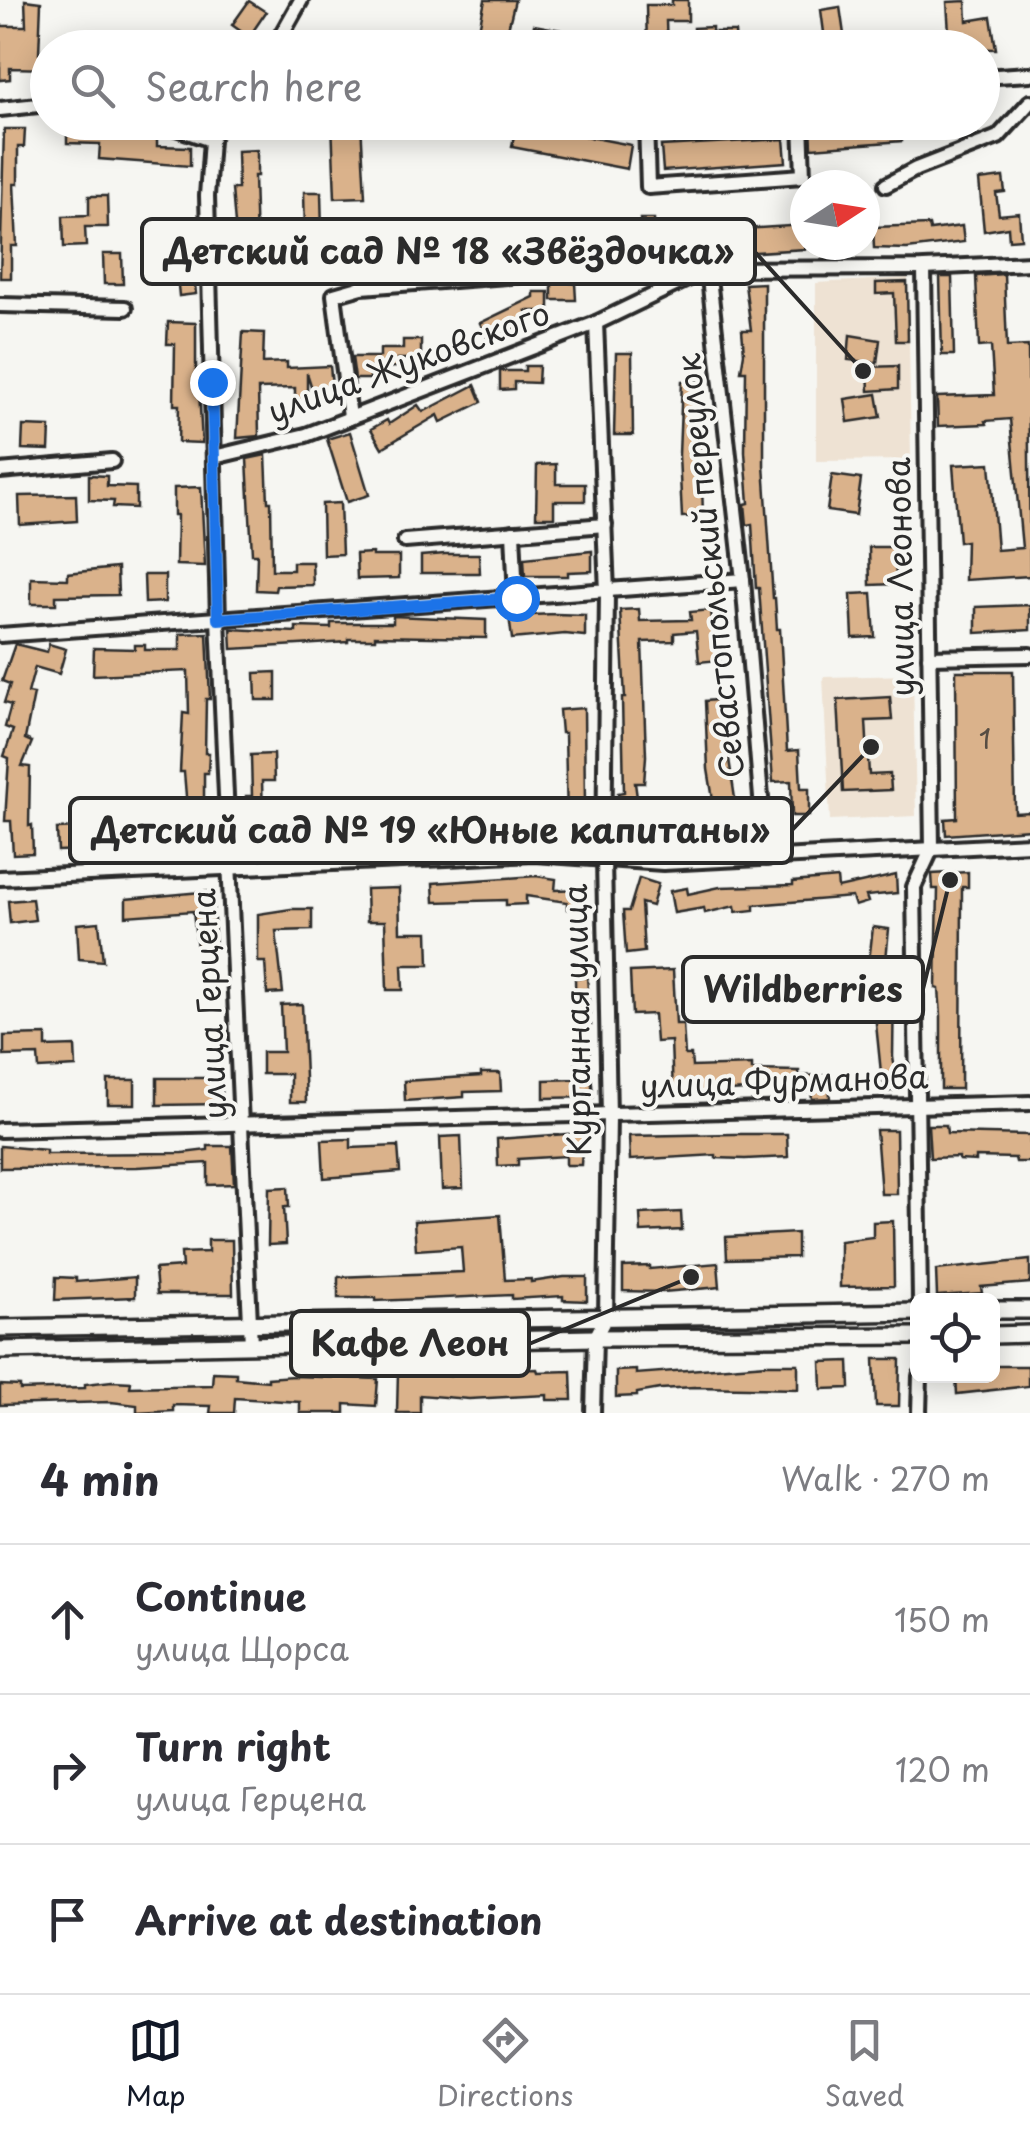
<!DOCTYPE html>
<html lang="en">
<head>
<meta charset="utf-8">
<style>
	:root { --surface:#fff; --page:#f7f7f7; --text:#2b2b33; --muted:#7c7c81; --line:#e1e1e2; --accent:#111827 }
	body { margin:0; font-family:"Playpen Sans",sans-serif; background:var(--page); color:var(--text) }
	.controls { position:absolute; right:30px; bottom:30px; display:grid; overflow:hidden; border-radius:15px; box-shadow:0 5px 25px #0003 }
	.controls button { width:90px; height:90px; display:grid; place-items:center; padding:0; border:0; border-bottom:2px solid var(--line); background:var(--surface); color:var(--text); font:50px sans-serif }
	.compass { position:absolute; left:790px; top:170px; width:90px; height:90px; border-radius:50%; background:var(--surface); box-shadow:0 5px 25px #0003; rotate:78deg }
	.stop { position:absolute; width:30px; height:30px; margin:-22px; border:8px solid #1a73e8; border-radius:50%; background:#fff }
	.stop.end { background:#1a73e8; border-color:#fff; box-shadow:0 2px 10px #0008 }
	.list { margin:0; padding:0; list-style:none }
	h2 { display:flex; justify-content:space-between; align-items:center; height:130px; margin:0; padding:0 40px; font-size:42px }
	h2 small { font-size:32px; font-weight:400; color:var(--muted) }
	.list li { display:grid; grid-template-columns:65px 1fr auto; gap:30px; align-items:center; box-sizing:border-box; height:150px; padding:0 40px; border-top:2px solid var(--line) }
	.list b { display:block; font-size:38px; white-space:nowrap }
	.list p { margin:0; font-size:32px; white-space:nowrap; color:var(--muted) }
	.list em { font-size:32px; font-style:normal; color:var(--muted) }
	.icon { flex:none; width:55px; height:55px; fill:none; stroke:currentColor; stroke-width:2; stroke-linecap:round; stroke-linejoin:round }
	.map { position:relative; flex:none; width:1030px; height:1413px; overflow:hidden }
	.search { position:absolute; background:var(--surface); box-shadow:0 5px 25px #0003; left:30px; right:30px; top:30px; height:110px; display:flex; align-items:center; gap:25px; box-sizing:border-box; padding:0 35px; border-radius:55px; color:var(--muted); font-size:38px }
	.sheet { height:580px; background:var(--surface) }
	nav { display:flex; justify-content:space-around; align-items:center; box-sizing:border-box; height:140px; border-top:2px solid var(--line); background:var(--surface); font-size:28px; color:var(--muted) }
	nav a { display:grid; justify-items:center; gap:5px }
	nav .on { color:var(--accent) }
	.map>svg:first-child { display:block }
	.built { fill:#eee2d3 }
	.building { fill:#dab28b; stroke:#2b2b2b; stroke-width:2.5 }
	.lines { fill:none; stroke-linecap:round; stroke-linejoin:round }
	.minor-casing { stroke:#2b2b2b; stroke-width:20 }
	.major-casing { stroke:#2b2b2b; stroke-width:22 }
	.minor { stroke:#f6f6f2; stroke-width:12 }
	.major { stroke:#f6f6f2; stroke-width:15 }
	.route { stroke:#1a73e8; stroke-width:12 }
	.labels { text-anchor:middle; stroke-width:8; stroke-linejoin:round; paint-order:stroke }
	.number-label { font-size:28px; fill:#574d43 }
	.street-label { font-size:32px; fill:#2b2b2b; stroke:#f6f6f2 }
	.leader { fill:none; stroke:#2b2b2b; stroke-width:4 }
	.callout-dot { fill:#2b2b2b; stroke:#f6f6f2; stroke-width:4 }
	.callout { fill:#f6f6f2; stroke:#2b2b2b; stroke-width:4 }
	.callout-label { font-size:35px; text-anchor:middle; font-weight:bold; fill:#2b2b2b }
</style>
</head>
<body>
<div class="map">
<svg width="1030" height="1413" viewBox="0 0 1030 1413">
	<rect width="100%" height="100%" fill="#f6f6f2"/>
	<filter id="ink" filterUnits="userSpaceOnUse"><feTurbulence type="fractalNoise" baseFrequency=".01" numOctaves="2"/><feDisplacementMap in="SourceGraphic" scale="20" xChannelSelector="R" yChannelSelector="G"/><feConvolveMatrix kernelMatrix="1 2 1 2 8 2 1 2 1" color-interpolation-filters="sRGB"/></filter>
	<g filter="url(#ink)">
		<g class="built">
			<polygon points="908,278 911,460 816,461 816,283"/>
			<polygon points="913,675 916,816 830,820 823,677"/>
		</g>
		<g class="building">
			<polygon points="25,0 41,2 39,54 48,54 48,69 10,68 10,79 0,80 0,26 26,26"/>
			<polygon points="485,0 515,0 504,45 477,39"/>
			<polygon points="672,0 688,0 688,21 666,21 667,48 647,48 646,5 672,5"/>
			<polygon points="249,1 266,12 249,37 232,25"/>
			<polygon points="966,1 967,21 991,17 996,49 950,48 947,2"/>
			<polygon points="840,7 846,48 826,48 821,10"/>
			<polygon points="534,25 628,42 627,48 530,48"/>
			<polygon points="712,27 712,32 735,32 736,48 694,48 693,28"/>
			<polygon points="332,122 361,122 365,197 335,198"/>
			<polygon points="811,122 901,122 902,141 812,148"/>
			<polygon points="516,123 631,145 627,169 512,147"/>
			<polygon points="67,124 85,125 84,131 124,132 124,138 157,139 157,146 190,147 190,166 99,159 100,144 67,143"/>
			<polygon points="4,129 25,129 24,147 18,147 18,184 14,184 17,246 11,246 11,278 0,278"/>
			<polygon points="784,139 786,162 663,171 661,146"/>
			<polygon points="257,150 257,176 254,176 256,247 237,247 232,189 238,189 237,151"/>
			<polygon points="1003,177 1005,192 996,193 999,215 1019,213 1021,239 1009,240 1008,227 984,231 979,180"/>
			<polygon points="304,192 321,192 323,272 306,272"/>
			<polygon points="89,196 107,196 108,227 85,227 86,246 64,247 63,216 89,215"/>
			<polygon points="640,219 654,219 655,255 670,254 670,273 630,275 629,250 609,250 609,229 641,231"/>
			<polygon points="805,225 805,249 693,256 693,263 676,263 676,244 710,243 710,231"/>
			<polygon points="929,225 930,230 962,226 964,242 907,249 874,248 873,227"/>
			<polygon points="192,252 196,294 179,296 175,254"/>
			<polygon points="103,254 122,254 123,284 104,284"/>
			<polygon points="551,255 571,255 571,283 575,283 576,300 552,300 552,282 559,273 551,263"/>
			<polygon points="1004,274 1007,347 1028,346 1030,576 965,580 966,541 959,542 953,465 990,463 997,550 1022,548 1010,419 985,421 986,424 938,426 937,397 994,395 991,346 979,347 976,276"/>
			<polygon points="940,277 952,277 954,355 942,355"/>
			<polygon points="907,282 908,341 896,341 894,293 876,294 876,283"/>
			<polygon points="764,283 764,465 773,598 775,598 777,629 780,629 787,751 799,750 801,788 809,788 809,816 792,816 791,781 773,782 759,588 756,588 752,524 747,525 745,504 749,503 745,452 746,371 741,371 744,353 742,330 751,330 745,284"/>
			<polygon points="534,292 549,292 549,311 526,311 530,321 489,341 480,323 534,297"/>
			<polygon points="168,322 196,323 196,390 199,390 202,443 178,442 179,405 174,405 175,344 167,344"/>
			<polygon points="243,332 264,333 263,363 287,362 287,368 330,366 333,395 314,395 307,373 307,400 295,400 295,388 258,389 259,436 237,438"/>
			<polygon points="850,335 880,340 877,363 848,360"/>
			<polygon points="403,340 421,340 421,359 397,359 397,367 370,368 370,379 355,379 352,357 380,357 380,349 403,349"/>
			<polygon points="616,353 632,353 633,435 614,435"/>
			<polygon points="525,366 539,366 538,383 514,382 514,389 500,390 500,371 525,371"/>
			<polygon points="898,366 898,389 869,391 868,367"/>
			<polygon points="682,381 699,381 703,516 682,517 679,455"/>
			<polygon points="475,385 482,402 441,422 438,415 382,448 371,429 387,420 389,424 418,405 423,412"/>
			<polygon points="877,394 881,417 848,422 845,399"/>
			<polygon points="23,426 50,427 49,450 22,449"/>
			<polygon points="350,432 369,495 347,502 327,439"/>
			<polygon points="266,455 268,502 271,502 272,570 293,570 293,562 312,562 313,585 276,586 275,591 256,590 257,554 252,554 247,459"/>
			<polygon points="556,464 556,484 585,484 585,501 554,501 554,517 536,517 537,465"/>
			<polygon points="89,475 107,476 107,486 136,487 136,508 113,507 114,501 89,500"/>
			<polygon points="832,475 861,479 856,515 827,511"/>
			<polygon points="201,487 205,566 176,565 177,515 174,515 174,488"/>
			<polygon points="76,495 77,521 20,525 19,496"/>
			<polygon points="340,503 342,554 323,555 322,504"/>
			<polygon points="869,547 895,547 896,584 870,585"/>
			<polygon points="592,551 592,571 568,572 568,576 525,576 524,558"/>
			<polygon points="372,553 372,556 399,556 399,578 357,579 356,554"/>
			<polygon points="445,554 479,554 480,573 421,573 421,556"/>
			<polygon points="117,568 118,595 56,596 56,604 31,604 31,578 68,579 68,573"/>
			<polygon points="144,575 165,575 165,602 145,603"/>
			<polygon points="872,593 875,637 853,638 851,594"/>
			<polygon points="1030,605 1030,630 976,633 976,607"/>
			<polygon points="639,609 640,621 691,620 690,612 711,610 714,641 718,641 720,660 699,662 696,631 674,633 674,641 642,642 646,756 644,783 635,783 641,826 673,833 697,829 700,851 662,853 651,851 653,840 621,842 618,793 624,792 622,698 625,698 620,610"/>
			<polygon points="555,614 585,615 585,636 565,634 512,639 509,616"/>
			<polygon points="393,616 486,620 486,638 375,636 375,639 348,639 348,642 232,649 231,629 296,632 296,627 331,628 331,623 393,623"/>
			<polygon points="207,633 210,699 206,699 205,753 209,753 208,773 204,773 204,847 144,844 144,821 188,820 184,772 180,772 183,713 189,714 188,671 93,675 94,648 135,649 135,645 145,645 145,650 180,650 180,634"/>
			<polygon points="15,644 47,652 49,644 66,649 59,674 35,667 28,693 34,694 25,739 32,742 22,766 30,767 29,826 32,825 33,853 13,854 11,821 5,821 9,758 4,756 13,730 5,727 11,705 4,703 10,684 2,681"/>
			<polygon points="956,671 1013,671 1015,813 1030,812 1030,829 946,835 945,819 957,818"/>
			<polygon points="276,672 276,700 256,700 255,673"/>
			<polygon points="890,697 892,720 866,721 869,775 890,774 891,790 843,792 838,700"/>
			<polygon points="727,699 728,718 723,719 742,845 721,848 708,769 705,701"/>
			<polygon points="584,708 585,806 582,806 585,836 547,844 494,840 494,843 466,844 447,843 447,841 352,841 352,846 279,849 279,854 260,855 259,830 298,829 298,824 359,825 359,820 473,821 473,818 540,820 541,824 567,820 565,733 561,733 559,710"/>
			<polygon points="273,754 274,781 262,781 263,816 246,815 246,796 252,796 251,755"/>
			<polygon points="80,828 81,850 58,851 57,829"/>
			<polygon points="968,872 968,887 962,887 961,1089 941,1089 941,1016 939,989 936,988 938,889 933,889 932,874"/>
			<polygon points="896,875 897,893 866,896 868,902 855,906 852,897 754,905 754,910 736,912 735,906 705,913 704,908 674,913 670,891 687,888 688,894 720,887 793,885 793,882 837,878 838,888"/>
			<polygon points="536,876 556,879 555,890 587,889 587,909 567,909 567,902 526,896 526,904 506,905 506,900 434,902 433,883"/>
			<polygon points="639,878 658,884 652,906 641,903 644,952 626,954 623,911 629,911"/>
			<polygon points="399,888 400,932 428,932 429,965 402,965 403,990 387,990 385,921 367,921 366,889"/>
			<polygon points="212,891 216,948 197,949 193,911 126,916 126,899"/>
			<polygon points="32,899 35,920 10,923 8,901"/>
			<polygon points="291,909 312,909 312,930 276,931 283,993 267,994 265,962 258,962 258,914"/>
			<polygon points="99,922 103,961 79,959 77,924"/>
			<polygon points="873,927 889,929 885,970 893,969 894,983 893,1057 898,1090 883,1092 872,985 869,985 868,970"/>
			<polygon points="673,970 676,1024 683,1024 685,1055 691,1055 692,1067 752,1065 752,1070 799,1071 799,1076 829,1075 830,1098 812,1099 811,1091 782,1092 782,1088 673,1094 671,1041 656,1042 654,1014 632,1015 630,972"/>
			<polygon points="587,977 591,1025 576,1026 575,978"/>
			<polygon points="302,1004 306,1102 290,1102 290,1074 262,1074 262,1052 283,1052 281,1005"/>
			<polygon points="46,1035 46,1047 75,1046 76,1067 39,1069 38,1055 4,1056 4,1036"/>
			<polygon points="575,1048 589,1048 593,1097 544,1098 544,1080 577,1079"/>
			<polygon points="481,1073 500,1073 501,1091 464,1092 464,1097 405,1101 404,1081 481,1076"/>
			<polygon points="157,1078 221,1078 223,1104 157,1105"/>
			<rect x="108" y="1080" width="27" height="24"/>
			<polygon points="928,1125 946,1125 947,1133 1030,1135 1030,1162 1016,1162 1015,1158 976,1157 976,1161 959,1160 959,1157 930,1158"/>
			<polygon points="876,1130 896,1130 897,1194 881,1194"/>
			<polygon points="567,1134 583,1134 581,1165 566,1165 566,1156 518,1159 518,1165 498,1166 497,1139"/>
			<polygon points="734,1134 787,1134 788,1157 745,1159 716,1158 716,1155 630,1160 629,1136"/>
			<polygon points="461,1136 463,1188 442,1189 440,1137"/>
			<polygon points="351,1139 351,1148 398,1146 400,1172 324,1178 322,1140"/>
			<polygon points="0,1146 46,1150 46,1154 183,1153 208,1150 208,1146 232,1146 234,1184 208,1185 208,1163 137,1167 0,1168"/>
			<polygon points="288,1187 289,1207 284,1207 286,1244 268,1245 269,1188"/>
			<polygon points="681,1212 682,1230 641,1232 640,1214"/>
			<polygon points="500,1215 505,1280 531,1279 531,1282 564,1277 587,1277 587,1301 563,1300 563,1296 512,1299 512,1295 376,1301 376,1298 338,1298 338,1277 463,1272 461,1247 416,1250 414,1221"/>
			<polygon points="893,1221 894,1286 840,1287 840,1241 873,1237 873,1222"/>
			<polygon points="797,1233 797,1257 727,1259 726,1237"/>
			<polygon points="208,1240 232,1240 233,1294 157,1294 155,1269 182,1267 181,1253 208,1252"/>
			<polygon points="1030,1260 1030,1283 981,1287 982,1293 937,1296 936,1270"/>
			<polygon points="718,1263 720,1287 663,1292 623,1291 623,1267 650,1266 650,1269"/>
			<polygon points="56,1277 76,1278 76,1282 135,1277 135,1297 55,1300"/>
			<polygon points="874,1359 900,1359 899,1406 876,1406"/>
			<polygon points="849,1361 850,1388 822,1389 821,1362"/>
			<polygon points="767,1364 798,1364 798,1389 694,1387 660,1389 637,1393 637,1396 616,1397 616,1371 636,1370 636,1374"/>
			<polygon points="992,1366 1028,1366 1028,1386 957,1394 956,1376 992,1376"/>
			<polygon points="537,1369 538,1372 571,1371 572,1400 547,1400 547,1395 469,1399 420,1395 420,1413 397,1413 398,1371 450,1376 450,1372"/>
			<polygon points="213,1372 236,1373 236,1378 268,1381 268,1378 293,1376 378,1379 376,1406 345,1404 345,1413 300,1413 300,1402 235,1398 234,1413 210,1413 211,1406 173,1405 173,1411 137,1413 137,1405 111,1402 0,1405 0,1385 20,1386 20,1390 85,1388 85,1384 112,1381 131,1382 130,1387 212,1385"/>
		</g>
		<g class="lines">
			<defs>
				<g id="minor">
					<polyline points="274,48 301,0"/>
					<polyline points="982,77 1030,74"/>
					<polyline points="0,109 48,104"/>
					<polyline points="159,122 211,140"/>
					<polyline points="219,122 211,140 207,196 218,619 251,1345"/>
					<polyline points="646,122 648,187 803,176 801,122"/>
					<polyline points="886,185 916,169 998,137 1030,102"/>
					<polyline points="708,269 743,580 766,858"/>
					<polyline points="0,305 125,308"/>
					<polyline points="350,417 334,295 362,287 549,273"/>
					<polyline points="214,457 306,435 596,323 708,269 924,268 1030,263"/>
					<polyline points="0,471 112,461"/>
					<polyline points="513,532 516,598"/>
					<polyline points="405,541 605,525"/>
					<polyline points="0,635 743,580"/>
					<polyline points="929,657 1030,655"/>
					<polyline points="0,878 535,854 663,863 1030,844"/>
					<polyline points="0,1130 1030,1103"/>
					<polyline points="920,1300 914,887 932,848 924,268"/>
					<polyline points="593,1413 595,1338 606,1317 609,1116 604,859 607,592 596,323"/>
					<polyline points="919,1413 920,1376"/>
				</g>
				<g id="major">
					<polyline points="992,1310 1030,1310"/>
					<polyline points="0,1328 918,1312"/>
					<polyline points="992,1335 1030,1334"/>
					<polyline points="0,1350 595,1338 918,1336"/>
				</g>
			</defs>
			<use href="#minor" class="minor-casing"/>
			<use href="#major" class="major-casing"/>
			<use href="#minor" class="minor"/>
			<use href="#major" class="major"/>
		</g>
	</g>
	<g class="lines" filter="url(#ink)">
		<polyline class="route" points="212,382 218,619 516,598"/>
	</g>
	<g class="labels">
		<g class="number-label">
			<text x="985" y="749">1</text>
		</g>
		<g class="street-label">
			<text transform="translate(409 363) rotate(-20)" y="11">улица Жуковского</text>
			<text transform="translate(711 566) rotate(-96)" y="11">Севастопольский переулок</text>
			<text transform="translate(901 577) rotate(-91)" y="11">улица Леонова</text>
			<text transform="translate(210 1004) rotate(-93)" y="11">улица Герцена</text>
			<text transform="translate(578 1020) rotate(-91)" y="11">Курганная улица</text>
			<text transform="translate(784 1082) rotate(-2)" y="11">улица Фурманова</text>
		</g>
	</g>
	<path class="leader" d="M863 371L755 252M871 747L792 830M950 880L923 989M691 1277L529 1344"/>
	<g class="callout-dot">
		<circle cx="863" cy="371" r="10"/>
		<circle cx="871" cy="747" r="10"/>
		<circle cx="950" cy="880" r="10"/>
		<circle cx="691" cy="1277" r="10"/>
	</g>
	<g class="callout">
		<rect x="142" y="219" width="613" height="65" rx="10"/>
		<rect x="70" y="798" width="722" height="65" rx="10"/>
		<rect x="683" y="957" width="240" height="65" rx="10"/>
		<rect x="291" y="1311" width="238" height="65" rx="10"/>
	</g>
	<g class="callout-label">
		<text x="449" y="264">Детский сад № 18 «Звёздочка»</text>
		<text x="431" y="843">Детский сад № 19 «Юные капитаны»</text>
		<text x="803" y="1002">Wildberries</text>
		<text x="410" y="1356">Кафе Леон</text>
	</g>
</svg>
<div class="controls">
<button><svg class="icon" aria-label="locate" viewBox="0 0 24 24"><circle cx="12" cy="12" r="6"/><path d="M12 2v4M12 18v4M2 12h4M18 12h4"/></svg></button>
</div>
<svg class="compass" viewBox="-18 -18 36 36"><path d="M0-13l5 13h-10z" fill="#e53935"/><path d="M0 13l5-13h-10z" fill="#7c7c81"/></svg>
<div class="stop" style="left:516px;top:598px"></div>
<div class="stop end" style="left:212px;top:382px"></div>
<div class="search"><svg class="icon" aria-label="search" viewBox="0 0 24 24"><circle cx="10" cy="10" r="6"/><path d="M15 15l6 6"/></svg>Search here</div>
</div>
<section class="sheet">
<h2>4 min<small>Walk · 270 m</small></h2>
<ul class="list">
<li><svg class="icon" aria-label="ahead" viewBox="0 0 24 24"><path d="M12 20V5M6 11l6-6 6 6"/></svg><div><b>Continue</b><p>улица Щорса</p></div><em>150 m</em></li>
<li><svg class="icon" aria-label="right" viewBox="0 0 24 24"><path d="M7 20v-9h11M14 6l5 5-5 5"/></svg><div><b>Turn right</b><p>улица Герцена</p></div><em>120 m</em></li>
<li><svg class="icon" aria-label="arrive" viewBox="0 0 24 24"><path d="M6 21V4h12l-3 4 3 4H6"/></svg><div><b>Arrive at destination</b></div></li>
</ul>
</section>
<nav>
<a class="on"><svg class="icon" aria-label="map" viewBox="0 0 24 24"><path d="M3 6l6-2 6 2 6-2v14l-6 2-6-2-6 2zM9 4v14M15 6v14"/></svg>Map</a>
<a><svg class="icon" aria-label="directions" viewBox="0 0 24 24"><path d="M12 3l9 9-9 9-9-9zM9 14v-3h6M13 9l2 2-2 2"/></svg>Directions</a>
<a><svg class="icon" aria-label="saved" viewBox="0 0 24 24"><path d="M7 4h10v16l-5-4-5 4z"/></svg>Saved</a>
</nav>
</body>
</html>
